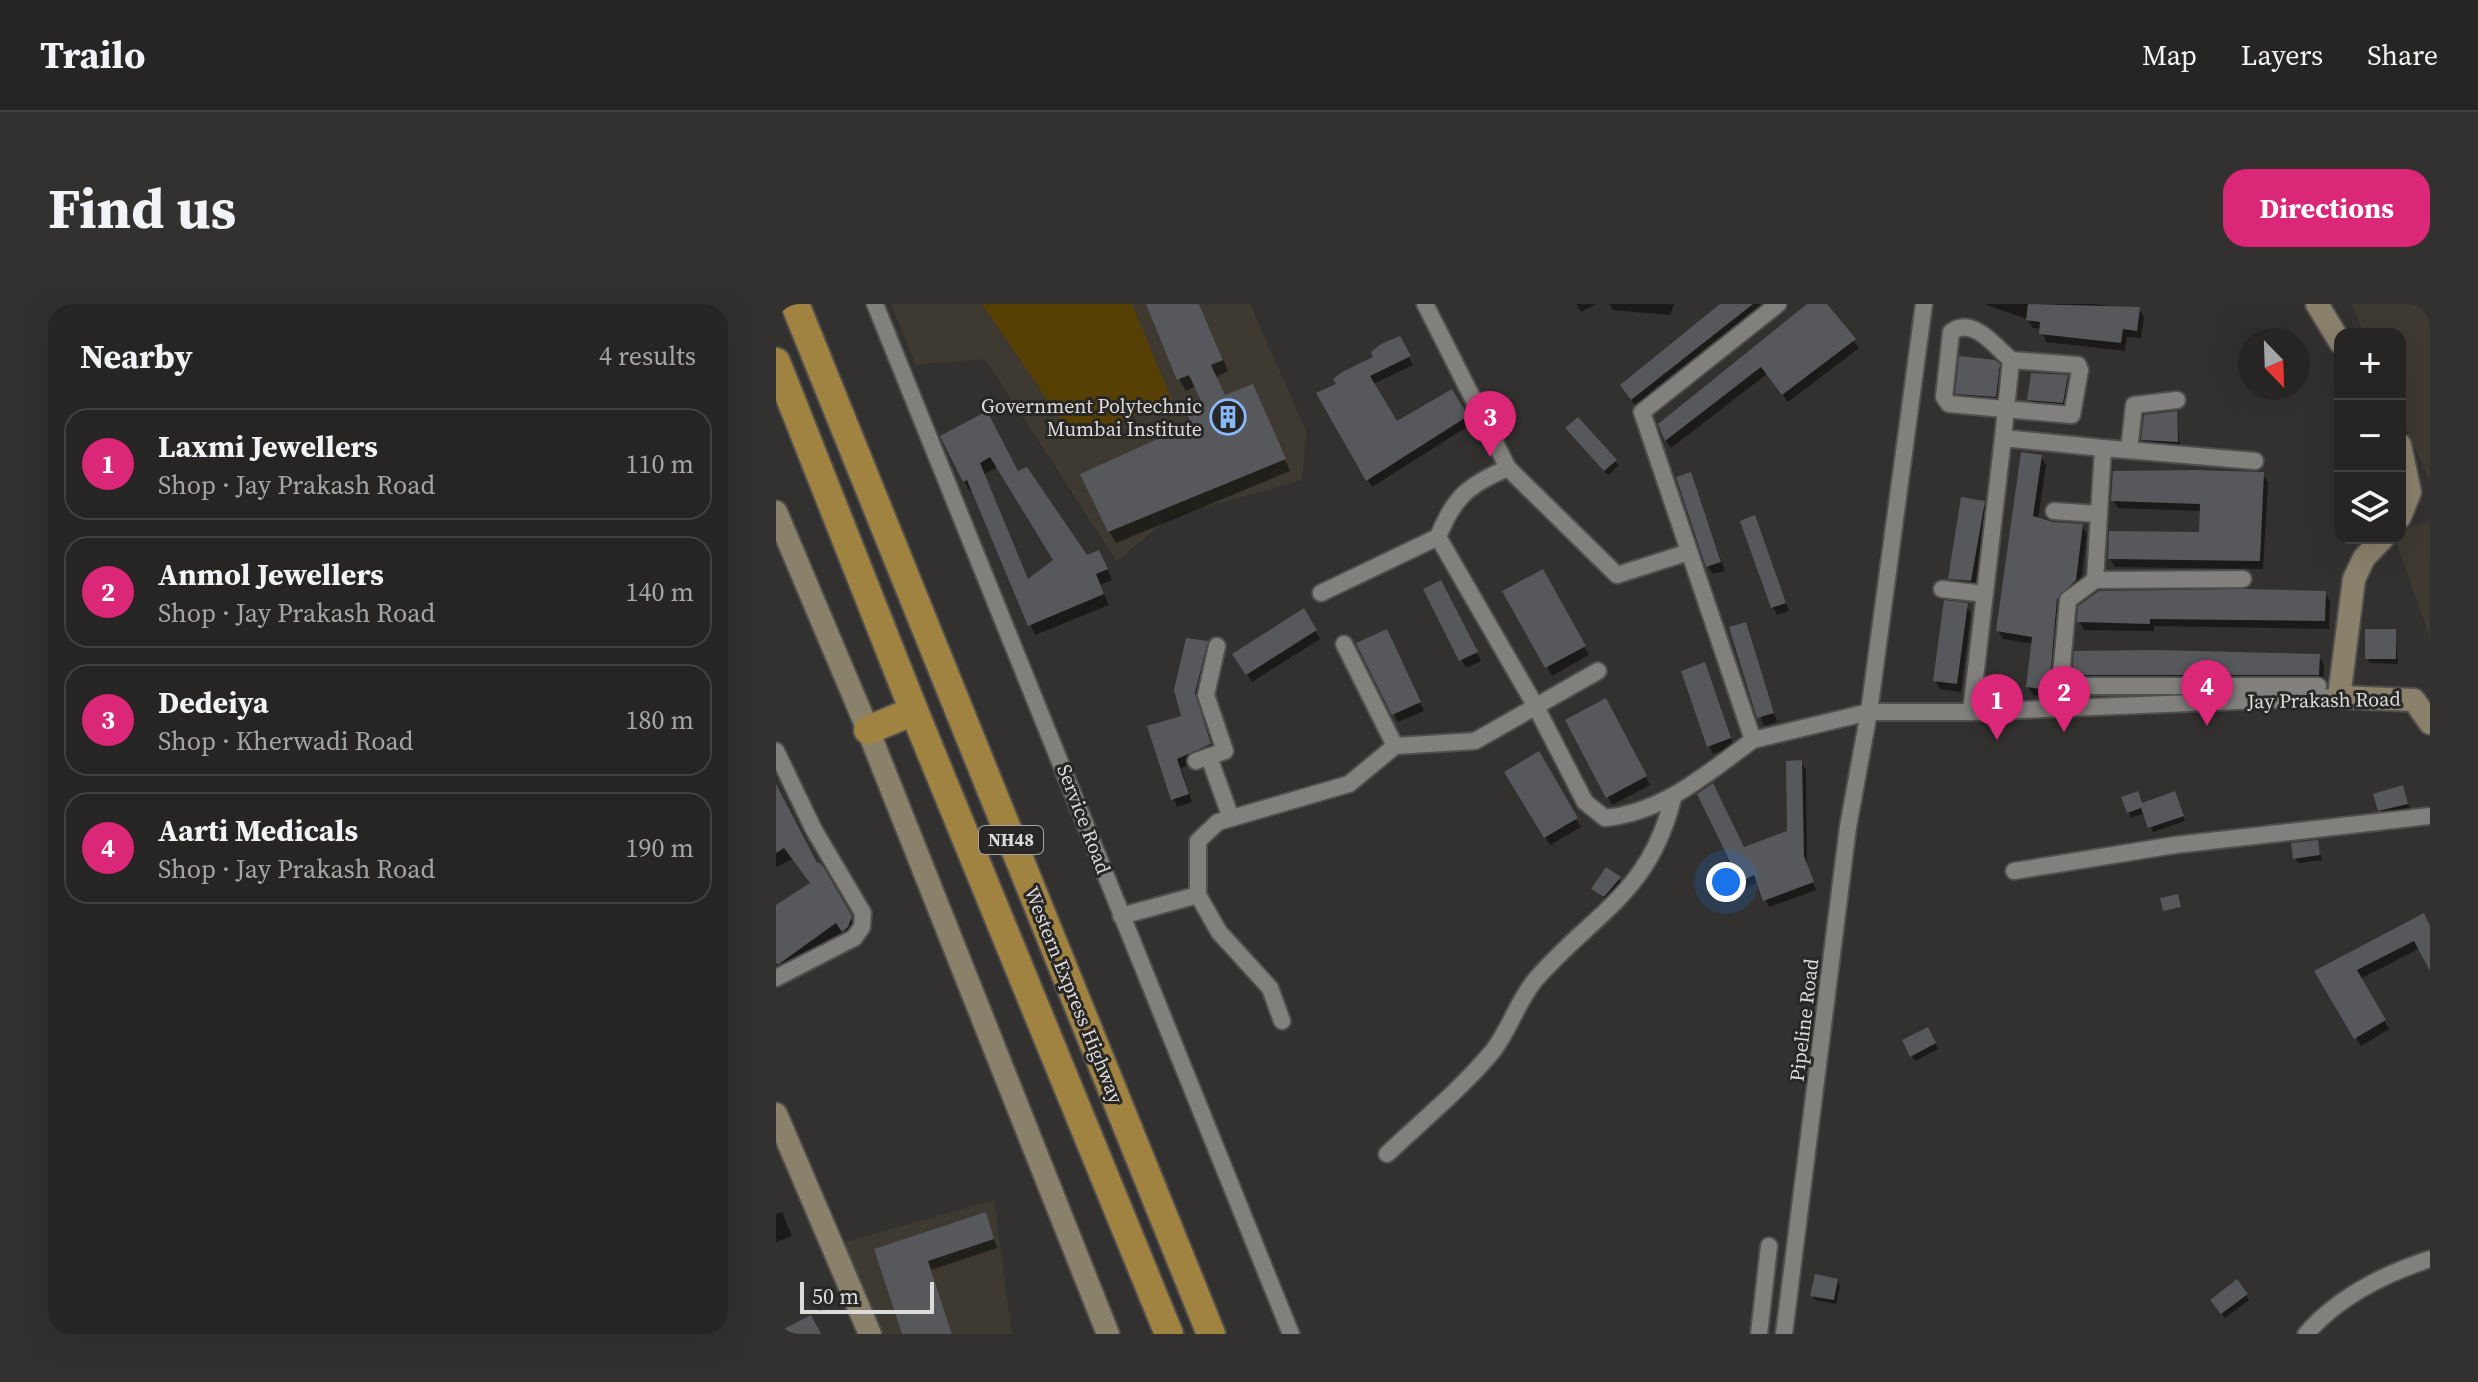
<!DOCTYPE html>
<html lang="en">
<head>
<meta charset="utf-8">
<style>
	:root { --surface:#262523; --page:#323130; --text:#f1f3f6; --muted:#a4a5a6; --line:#424241; --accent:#db2777 }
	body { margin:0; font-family:"Source Serif 4",serif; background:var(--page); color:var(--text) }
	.controls { position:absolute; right:24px; top:24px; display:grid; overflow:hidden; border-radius:16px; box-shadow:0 8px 32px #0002 }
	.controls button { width:72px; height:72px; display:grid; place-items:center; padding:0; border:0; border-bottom:2px solid var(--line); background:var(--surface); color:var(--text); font:40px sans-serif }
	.compass { position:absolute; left:1462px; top:24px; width:72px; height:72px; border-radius:50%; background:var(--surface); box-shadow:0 8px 32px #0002; rotate:157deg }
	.scale { position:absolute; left:24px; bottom:20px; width:134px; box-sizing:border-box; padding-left:8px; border:4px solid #dcdbd9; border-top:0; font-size:22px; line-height:28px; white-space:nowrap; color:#dcdbd9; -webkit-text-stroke:6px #292725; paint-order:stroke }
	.you { position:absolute; left:950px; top:578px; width:28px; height:28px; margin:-20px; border:6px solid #fff; border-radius:50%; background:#1a73e8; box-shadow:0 0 0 12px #1a73e833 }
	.badge { display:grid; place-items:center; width:52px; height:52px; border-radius:50%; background:var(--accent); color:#fff; font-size:26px; font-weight:700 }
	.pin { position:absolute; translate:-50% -66px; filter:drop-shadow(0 2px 4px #0008) }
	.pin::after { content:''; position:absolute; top:42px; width:28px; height:24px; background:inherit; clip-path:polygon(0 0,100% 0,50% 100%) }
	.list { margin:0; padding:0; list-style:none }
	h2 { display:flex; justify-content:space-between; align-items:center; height:104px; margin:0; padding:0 32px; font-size:34px }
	h2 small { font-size:26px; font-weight:400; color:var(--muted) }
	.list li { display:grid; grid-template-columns:52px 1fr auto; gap:24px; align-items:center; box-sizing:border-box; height:112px; margin:0 16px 16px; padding:0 16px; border:2px solid var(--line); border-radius:24px }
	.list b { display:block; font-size:30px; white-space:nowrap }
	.list p { margin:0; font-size:26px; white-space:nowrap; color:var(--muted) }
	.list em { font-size:26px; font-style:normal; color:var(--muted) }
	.icon { flex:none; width:44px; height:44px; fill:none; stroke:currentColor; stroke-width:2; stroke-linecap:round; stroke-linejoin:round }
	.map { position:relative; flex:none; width:1654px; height:1030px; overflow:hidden; border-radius:24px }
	header { display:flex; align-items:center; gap:48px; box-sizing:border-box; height:112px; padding:0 40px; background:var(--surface); border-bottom:2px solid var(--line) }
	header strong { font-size:38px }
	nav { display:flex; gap:44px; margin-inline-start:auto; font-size:28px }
	.intro { display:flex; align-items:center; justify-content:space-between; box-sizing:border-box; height:192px; padding:0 48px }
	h1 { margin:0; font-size:56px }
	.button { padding:20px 36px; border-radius:24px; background:var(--accent); color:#fff; font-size:28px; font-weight:700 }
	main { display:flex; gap:48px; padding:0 48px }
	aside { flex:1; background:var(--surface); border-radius:24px; box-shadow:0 8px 32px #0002 }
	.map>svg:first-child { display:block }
	.built { fill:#3e3a32 }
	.green { fill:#574003 }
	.shadow { fill:#0007; fill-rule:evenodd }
	.building { fill:#56585b; fill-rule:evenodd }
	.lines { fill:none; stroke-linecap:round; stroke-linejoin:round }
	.street-casing { stroke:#504f4d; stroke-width:20 }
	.secondary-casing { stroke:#504f4d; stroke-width:26 }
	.highway-casing { stroke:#504f4d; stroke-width:32 }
	.street { stroke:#81807d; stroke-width:16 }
	.secondary { stroke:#8a816b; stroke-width:22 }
	.highway { stroke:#a08241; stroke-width:28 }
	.labels { text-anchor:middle; stroke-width:6; stroke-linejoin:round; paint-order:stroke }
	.shield { fill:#292725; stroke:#a6a5a3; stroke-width:2 }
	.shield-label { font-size:18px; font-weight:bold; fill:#dcdbd9 }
	.poi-label { font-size:20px; fill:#dcdbd9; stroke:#292725; text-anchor:end }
	.street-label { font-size:20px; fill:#dcdbd9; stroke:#292725 }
</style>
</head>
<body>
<header>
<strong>Trailo</strong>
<nav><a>Map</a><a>Layers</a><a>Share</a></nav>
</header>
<div class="intro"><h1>Find us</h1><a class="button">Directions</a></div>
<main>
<aside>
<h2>Nearby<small>4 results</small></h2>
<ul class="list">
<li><span class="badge">1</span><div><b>Laxmi Jewellers</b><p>Shop · Jay Prakash Road</p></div><em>110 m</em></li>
<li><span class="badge">2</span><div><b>Anmol Jewellers</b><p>Shop · Jay Prakash Road</p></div><em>140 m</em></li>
<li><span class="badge">3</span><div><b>Dedeiya</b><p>Shop · Kherwadi Road</p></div><em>180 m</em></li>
<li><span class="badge">4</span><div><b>Aarti Medicals</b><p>Shop · Jay Prakash Road</p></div><em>190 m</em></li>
</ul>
</aside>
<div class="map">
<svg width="1654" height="1030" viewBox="0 0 1654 1030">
	<rect width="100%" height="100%" fill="#33312f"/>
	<g class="built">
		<polygon points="115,0 474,0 530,127 526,176 394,213 341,257 209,55 140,61"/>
		<polygon points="1575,0 1654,0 1654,178 1624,111 1624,30 1588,30"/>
		<polygon points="1654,216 1654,334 1619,234 1624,234 1624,227"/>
		<polygon points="218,896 236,1030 104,1030 66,939"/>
	</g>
	<polygon class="green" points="206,0 356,0 396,97 299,136"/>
	<g class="shadow">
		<polygon points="373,0 423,0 452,67 440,73 449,93 482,94 514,167 340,239 333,227 418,121 429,100 420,82 410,87 403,75"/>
		<polygon points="800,0 820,0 805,8"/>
		<polygon points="833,0 898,0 894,11 837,6"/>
		<polygon points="947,0 995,0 861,103 851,90"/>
		<polygon points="1035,0 1049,0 1083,44 1012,98 991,70 895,144 888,134"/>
		<polygon points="1208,0 1316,0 1363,5 1368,13 1365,34 1351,33 1349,47 1270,38 1265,25 1257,24 1251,15"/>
		<polygon points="624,34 637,61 597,80 620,120 675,88 694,121 596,183 542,90 562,80"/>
		<polygon points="1222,62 1227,71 1224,101 1186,97 1182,89"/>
		<polygon points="1291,73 1295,81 1291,107 1258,104 1254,96"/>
		<polygon points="1400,109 1404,143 1370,141 1367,136"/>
		<path d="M 210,110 L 242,170 L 310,254 L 329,259 L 336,276 L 324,281 L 333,301 L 259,331 L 198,186 L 194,187 L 188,177 ZM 222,163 L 280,257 L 252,277 L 208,170 Z"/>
		<polygon points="795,130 839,157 842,162 832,171"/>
		<polygon points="1265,153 1270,161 1262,215 1306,222 1311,230 1304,285 1285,304 1277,393 1257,391 1252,383 1258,340 1227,335 1222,327"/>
		<polygon points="914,170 949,267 937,270 932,262"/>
		<polygon points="1487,170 1492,179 1487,265 1339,263 1334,255 1425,230 1426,207 1342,204 1337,196"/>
		<polygon points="1207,199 1212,207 1199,285 1178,283 1174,274"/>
		<polygon points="978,214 1013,307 1001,311 997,303"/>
		<polygon points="766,267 813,351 776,372 729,288"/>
		<polygon points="650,286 669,286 705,357 690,364"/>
		<polygon points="1549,289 1554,297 1553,325 1378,322 1378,327 1308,326 1303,317"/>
		<polygon points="1190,301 1195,309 1185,388 1164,385 1159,376"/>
		<polygon points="527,307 544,335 476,378 459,351"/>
		<polygon points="969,320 1001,418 988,422 955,324"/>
		<polygon points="1619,327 1622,360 1594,359 1591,354"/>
		<polygon points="615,335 648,407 622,418 582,340"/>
		<polygon points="430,339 435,347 423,399 438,449 405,464 416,498 401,503 373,424 407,413"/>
		<polygon points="1543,352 1548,361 1547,379 1303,379 1298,371"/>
		<polygon points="928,361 958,443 937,450 933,442"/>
		<polygon points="829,397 874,481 836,501 791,417"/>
		<polygon points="762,450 805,523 774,541 731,468"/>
		<polygon points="1025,458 1030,466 1031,561 1040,586 993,603 982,578 970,584 966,577 1013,528"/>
		<polygon points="0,484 41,562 81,625 73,638 68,629 11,670 0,653 0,603 35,580 17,555 0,563"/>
		<polygon points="1626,484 1634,505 1607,511 1604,506"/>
		<polygon points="1347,494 1366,501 1401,495 1409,517 1377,528 1369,509 1355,514"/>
		<polygon points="1541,538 1546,556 1522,559 1519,554"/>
		<polygon points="843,575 846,580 831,597 818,585"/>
		<polygon points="1654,625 1654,663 1644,644 1584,675 1613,725 1585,742 1541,667"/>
		<polygon points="1152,725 1162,745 1139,757 1128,737"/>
		<polygon points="6,908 16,932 0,938 0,910"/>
		<polygon points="209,910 221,944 155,966 176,1030 128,1030 101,946"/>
		<polygon points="1061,976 1064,982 1060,1000 1039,996 1036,991"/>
		<polygon points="1470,991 1473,996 1449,1014 1440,1001"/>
	</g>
	<g class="building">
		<polygon points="370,0 423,0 447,56 435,61 449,91 477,80 510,155 332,228 304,170 415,120 410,106 426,99 413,71 401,76"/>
		<polygon points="944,0 977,0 855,96 844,81"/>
		<polygon points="1031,0 1051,0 1080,35 1006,91 985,63 889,137 882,120"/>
		<polygon points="1252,0 1364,3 1361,27 1347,25 1345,39 1263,30 1264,18 1250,16"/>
		<polygon points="624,32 635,52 594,72 621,117 676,85 692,112 590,177 540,89 560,80 557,75 566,68 597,53 595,48 605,40"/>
		<polygon points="1183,52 1219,56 1224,60 1220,93 1179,90"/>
		<polygon points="1255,69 1292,71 1287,99 1251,96"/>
		<path d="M 211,107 L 242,167 L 251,163 L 311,251 L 323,246 L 332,265 L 320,270 L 328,290 L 252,322 L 191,176 L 187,178 L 164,132 ZM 214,153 L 277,256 L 252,275 L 204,159 Z"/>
		<polygon points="1401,107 1402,138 1365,136 1368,111"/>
		<polygon points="802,113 841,156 828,167 789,124"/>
		<polygon points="1245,148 1266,151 1257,212 1277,218 1307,220 1300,276 1281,295 1273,386 1250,383 1256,333 1220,327"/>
		<polygon points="1417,166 1488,168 1484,257 1332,255 1333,227 1423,228 1424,200 1335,197 1337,167"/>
		<polygon points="915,168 945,258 930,263 900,173"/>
		<polygon points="1185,193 1209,197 1195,277 1172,275"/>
		<polygon points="979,211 1010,299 995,304 964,217"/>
		<polygon points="767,265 810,342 769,364 726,287"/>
		<polygon points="665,276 702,348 683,357 647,285"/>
		<polygon points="1470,285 1550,287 1549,317 1374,315 1374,320 1301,318 1302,302 1323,287"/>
		<polygon points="1168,296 1192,299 1181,380 1157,377"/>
		<polygon points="528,304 541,326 470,371 456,350"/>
		<polygon points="970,318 998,409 981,414 953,323"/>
		<polygon points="611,325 645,398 616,411 580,339"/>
		<rect x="1589" y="325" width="31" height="30"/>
		<polygon points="410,334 432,337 419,389 435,440 401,455 413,490 395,496 371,422 405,412 398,386"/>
		<polygon points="1378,346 1544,350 1543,371 1296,371 1298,347"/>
		<polygon points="929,358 955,434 931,443 905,367"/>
		<polygon points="830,394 871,472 830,494 789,416"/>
		<polygon points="763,447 802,514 768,534 728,468"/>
		<polygon points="1026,456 1028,552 1038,578 987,597 978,571 964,578 921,490 937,479 968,543 1011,527 1010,457"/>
		<polygon points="0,480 41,559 43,558 48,564 76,612 72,623 66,628 60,619 3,660 0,659 0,601 34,579 8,544 0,549"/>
		<polygon points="1627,481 1632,500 1602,507 1597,490"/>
		<polygon points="1362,487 1366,499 1399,487 1408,512 1372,524 1365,504 1351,509 1345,493"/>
		<polygon points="1542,536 1544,551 1517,555 1515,539"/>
		<polygon points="830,563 845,573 828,593 815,585"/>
		<polygon points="1402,590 1405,603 1387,607 1384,594"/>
		<polygon points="1648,609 1654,622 1654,667 1638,637 1581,666 1610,716 1578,735 1538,667"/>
		<polygon points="1152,723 1160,739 1134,753 1126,736"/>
		<polygon points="210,908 218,935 152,957 176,1030 126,1030 98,945"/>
		<polygon points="1039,970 1062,975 1058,996 1034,992"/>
		<polygon points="1461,975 1472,990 1445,1010 1434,996"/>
		<polygon points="35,1011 45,1030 0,1030 0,1029"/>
	</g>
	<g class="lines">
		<defs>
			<g id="street">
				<polyline points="99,0 515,1030"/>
				<polyline points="649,0 732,164 841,271 913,248"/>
				<polyline points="1002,0 866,108 977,436 1093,408 1195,408 1563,393"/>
				<path d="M 1227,134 L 1235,56 C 1219,42 1197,12 1175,28 L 1168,93 L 1173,100 L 1296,111 L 1304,66 L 1302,61 L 1235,56"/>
				<polyline points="1327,144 1479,157"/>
				<polyline points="1353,146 1358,101 1401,96"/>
				<polyline points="1278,207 1323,210"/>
				<path d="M 662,233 L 759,401 L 809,498 L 829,514 C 888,508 930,470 977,436"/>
				<polyline points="1319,276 1467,275"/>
				<polyline points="1166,285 1209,290"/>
				<path d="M 545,289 L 662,233 C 678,193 692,181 732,164"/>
				<polyline points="568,340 619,442"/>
				<polyline points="1284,382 1542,382"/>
				<polyline points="1195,408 1227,134 1327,144 1319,276 1292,296 1282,404"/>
				<polyline points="0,447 38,526 87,609 86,623 78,634 0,674"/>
				<polyline points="433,453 455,514"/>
				<polyline points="420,457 449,447 430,391 441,342"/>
				<polyline points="1238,567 1399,541 1654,512"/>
				<polyline points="422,591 422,537 442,518 573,480 619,442 699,437 822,367"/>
				<polyline points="345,612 422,591 443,628 494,684 506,717"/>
				<path d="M 611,850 C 646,817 685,785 716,748 C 734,726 741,697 760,675 C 819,608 873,590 897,494"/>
				<polyline points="983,1030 993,942"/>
				<polyline points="1008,1030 1072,523 1093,408 1148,0"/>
				<path d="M 1530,1030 C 1562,993 1608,970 1654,955"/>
			</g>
			<g id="secondary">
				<polyline points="1541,0 1564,38"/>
				<polyline points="1624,141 1634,188 1624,213"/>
				<polyline points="0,208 92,426 332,1030"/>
				<polyline points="1607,234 1588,254 1578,275 1563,393 1638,396 1654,419"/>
				<polyline points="0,810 94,1030"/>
			</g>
			<g id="highway">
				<polyline points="19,0 435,1030"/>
				<polyline points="0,58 138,407 393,1030"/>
				<polyline points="92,426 138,407"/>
			</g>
		</defs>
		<use href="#street" class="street-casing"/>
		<use href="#secondary" class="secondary-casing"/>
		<use href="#highway" class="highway-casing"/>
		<use href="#street" class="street"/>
		<use href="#secondary" class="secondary"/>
		<use href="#highway" class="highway"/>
	</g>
	<defs>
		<symbol id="building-ring" viewBox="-11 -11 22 22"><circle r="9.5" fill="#292725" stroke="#89bafc" stroke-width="1.5"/><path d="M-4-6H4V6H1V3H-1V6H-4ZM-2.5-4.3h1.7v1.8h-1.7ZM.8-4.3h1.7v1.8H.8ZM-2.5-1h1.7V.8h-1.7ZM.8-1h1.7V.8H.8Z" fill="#89bafc"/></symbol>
	</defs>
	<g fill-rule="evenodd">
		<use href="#building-ring" x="432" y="93" width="40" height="40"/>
	</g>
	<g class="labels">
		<rect class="shield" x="203" y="522" width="64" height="28" rx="6"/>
		<g class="shield-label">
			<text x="235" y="542">NH48</text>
		</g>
		<g class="poi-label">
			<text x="426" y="109">Government Polytechnic<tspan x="426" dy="23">Mumbai Institute</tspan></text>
		</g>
		<g class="street-label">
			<text transform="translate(1548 396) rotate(-1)" y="7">Jay Prakash Road</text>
			<text transform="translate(308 515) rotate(69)" y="7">Service Road</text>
			<text transform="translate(298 691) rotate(68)" y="7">Western Express Highway</text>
			<text transform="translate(1028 716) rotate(-83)" y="7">Pipeline Road</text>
		</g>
	</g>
</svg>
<div class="controls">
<button>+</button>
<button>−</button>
<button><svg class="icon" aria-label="layers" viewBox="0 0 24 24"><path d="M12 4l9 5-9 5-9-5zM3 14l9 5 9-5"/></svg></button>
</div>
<svg class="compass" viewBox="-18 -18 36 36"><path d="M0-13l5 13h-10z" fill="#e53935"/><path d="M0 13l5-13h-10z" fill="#a4a5a6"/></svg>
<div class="scale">50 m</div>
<div class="you"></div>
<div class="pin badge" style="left:1221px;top:436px">1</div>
<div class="pin badge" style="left:1288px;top:428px">2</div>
<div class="pin badge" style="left:714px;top:153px">3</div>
<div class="pin badge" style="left:1431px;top:422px">4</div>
</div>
</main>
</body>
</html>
